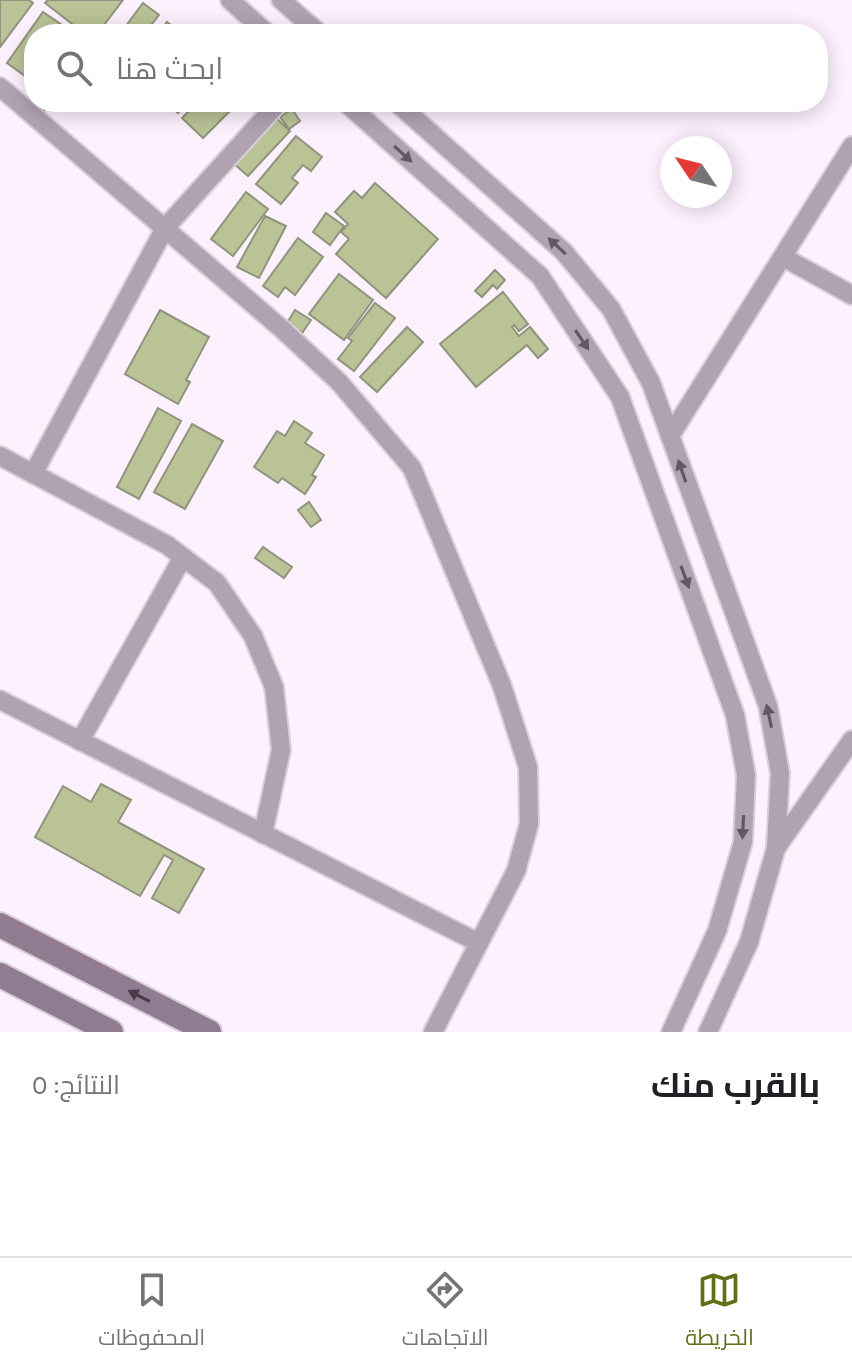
<!DOCTYPE html>
<html lang="ar">
<head>
<meta charset="utf-8">
<style>
	:root { --surface:#fff; --page:#f2f2f2; --text:#202124; --muted:#757577; --line:#e0e0e0; --accent:#636e16 }
	body { margin:0; font-family:Karla,Cairo,sans-serif; background:var(--page); color:var(--text); direction:rtl }
	.compass { position:absolute; left:660px; top:136px; width:72px; height:72px; border-radius:50%; background:var(--surface); box-shadow:0 4px 20px #0003; rotate:305deg }
	.list { margin:0; padding:0; list-style:none }
	h2 { display:flex; justify-content:space-between; align-items:center; height:104px; margin:0; padding:0 32px; font-size:34px }
	h2 small { font-size:26px; font-weight:400; color:var(--muted) }
	.icon { flex:none; width:44px; height:44px; fill:none; stroke:currentColor; stroke-width:2; stroke-linecap:round; stroke-linejoin:round }
	.map { position:relative; flex:none; width:852px; height:1032px; overflow:hidden; direction:ltr }
	.search { position:absolute; background:var(--surface); box-shadow:0 4px 20px #0003; left:24px; right:24px; top:24px; height:88px; display:flex; align-items:center; gap:20px; box-sizing:border-box; padding:0 28px; border-radius:32px; color:var(--muted); font-size:30px }
	.sheet { height:224px; background:var(--surface) }
	nav { display:flex; justify-content:space-around; align-items:center; box-sizing:border-box; height:112px; border-top:2px solid var(--line); background:var(--surface); font-size:22px; color:var(--muted) }
	nav a { display:grid; justify-items:center; gap:4px }
	nav .on { color:var(--accent) }
	.map>svg:first-child { display:block }
	.building { fill:#bac396; stroke:#8f947d; stroke-width:2 }
	.lines { fill:none; stroke-linecap:round; stroke-linejoin:round }
	.street-casing { stroke:#d9cfda; stroke-width:22 }
	.secondary-casing { stroke:#d9cfda; stroke-width:28 }
	.street { stroke:#b1a2b2; stroke-width:18 }
	.secondary { stroke:#907b91; stroke-width:24 }
	.oneway { fill:#625762 }
	.oneway2 { fill:#483c48 }
</style>
</head>
<body>
<div class="map">
<svg width="852" height="1032" viewBox="0 0 852 1032">
	<rect width="100%" height="100%" fill="#fcf1fd"/>
	<g class="building">
		<polygon points="0,0 29,0 33,3 0,47"/>
		<polygon points="48,0 123,0 97,34 85,34 45,3"/>
		<polygon points="143,3 159,15 144,34 120,34"/>
		<polygon points="43,12 62,25 56,34 34,34 34,70 28,78 7,63"/>
		<polygon points="167,22 183,34 158,34"/>
		<polygon points="36,102 52,102 42,112 34,104"/>
		<polygon points="165,102 187,102 178,113"/>
		<polygon points="198,102 239,102 203,138 182,118"/>
		<polygon points="292,109 300,121 289,129 280,117"/>
		<polygon points="275,117 290,131 248,176 233,163"/>
		<polygon points="296,136 322,157 311,171 303,165 292,178 298,183 281,204 256,184"/>
		<polygon points="375,183 438,239 386,298 336,254 349,239 341,232 348,224 335,212 354,191 362,198"/>
		<polygon points="246,192 268,209 233,256 211,239"/>
		<polygon points="326,213 344,226 330,245 313,232"/>
		<polygon points="265,216 286,226 259,278 237,267"/>
		<polygon points="298,238 323,257 295,295 285,287 278,297 263,286"/>
		<polygon points="495,270 505,280 497,289 493,285 482,297 475,291"/>
		<polygon points="339,274 373,300 344,340 309,314"/>
		<polygon points="503,292 528,324 519,331 514,325 512,327 519,336 530,327 548,349 538,358 527,345 476,387 440,344"/>
		<polygon points="375,303 395,318 354,371 338,359 352,341 348,338"/>
		<polygon points="160,310 209,337 186,380 190,382 178,404 125,374"/>
		<polygon points="295,310 311,320 302,333 287,323"/>
		<polygon points="407,327 423,342 377,392 360,377"/>
		<polygon points="158,408 181,421 139,499 117,487"/>
		<polygon points="294,421 312,433 305,443 324,455 312,475 316,477 305,494 282,478 278,483 254,467 277,431 285,436"/>
		<polygon points="192,424 223,441 185,509 154,492"/>
		<polygon points="309,502 321,520 311,527 298,510"/>
		<polygon points="263,547 292,567 284,578 255,558"/>
		<polygon points="101,784 131,800 118,822 204,869 179,913 152,898 173,860 164,855 140,896 35,837 63,786 91,802"/>
	</g>
	<g class="lines">
		<defs>
			<g id="street">
				<polyline points="230,0 268,34"/>
				<polyline points="281,0 320,34"/>
				<polyline points="0,87 282,329 339,382 412,468 502,686 528,767 529,824 516,871 433,1032"/>
				<polyline points="345,102 540,276 620,397 735,715 746,775 743,842 717,931 671,1032"/>
				<polyline points="396,102 564,252 611,309 651,383 768,706 780,773 776,848 749,942 708,1032"/>
				<polyline points="783,257 852,295"/>
				<polyline points="670,436 852,146"/>
				<polyline points="0,456 167,545 217,583 253,636 274,687 281,750 263,834"/>
				<polyline points="33,474 165,228 279,102"/>
				<polyline points="0,700 479,943"/>
				<polyline points="80,741 183,557"/>
				<polyline points="776,848 852,740"/>
			</g>
			<g id="secondary">
				<polyline points="0,925 209,1032"/>
				<polyline points="0,975 111,1032"/>
			</g>
		</defs>
		<use href="#street" class="street-casing"/>
		<use href="#secondary" class="secondary-casing"/>
		<use href="#street" class="street"/>
		<use href="#secondary" class="secondary"/>
	</g>
	<defs><path id="oneway-solid" d="M-6-.8H1V-3.2L6.5 0L1 3.2V.8H-6Z" transform="scale(2)"/></defs>
	<g class="oneway">
		<use href="#oneway-solid" transform="translate(403 154) rotate(42)"/>
		<use href="#oneway-solid" transform="translate(557 246) rotate(-137)"/>
		<use href="#oneway-solid" transform="translate(582 340) rotate(56)"/>
		<use href="#oneway-solid" transform="translate(682 471) rotate(-109)"/>
		<use href="#oneway-solid" transform="translate(685 577) rotate(70)"/>
		<use href="#oneway-solid" transform="translate(769 716) rotate(-102)"/>
		<use href="#oneway-solid" transform="translate(743 827) rotate(93)"/>
	</g>
	<use class="oneway2" href="#oneway-solid" transform="translate(139 996) rotate(-153)"/>
</svg>
<svg class="compass" viewBox="-18 -18 36 36"><path d="M0-13l5 13h-10z" fill="#e53935"/><path d="M0 13l5-13h-10z" fill="#757577"/></svg>
<div class="search"><svg class="icon" aria-label="search" viewBox="0 0 24 24"><circle cx="10" cy="10" r="6"/><path d="M15 15l6 6"/></svg>ابحث هنا</div>
</div>
<section class="sheet">
<h2>بالقرب منك<small>النتائج: 0</small></h2>
<ul class="list">
</ul>
</section>
<nav>
<a class="on"><svg class="icon" aria-label="map" viewBox="0 0 24 24"><path d="M3 6l6-2 6 2 6-2v14l-6 2-6-2-6 2zM9 4v14M15 6v14"/></svg>الخريطة</a>
<a><svg class="icon" aria-label="directions" viewBox="0 0 24 24"><path d="M12 3l9 9-9 9-9-9zM9 14v-3h6M13 9l2 2-2 2"/></svg>الاتجاهات</a>
<a><svg class="icon" aria-label="saved" viewBox="0 0 24 24"><path d="M7 4h10v16l-5-4-5 4z"/></svg>المحفوظات</a>
</nav>
</body>
</html>
